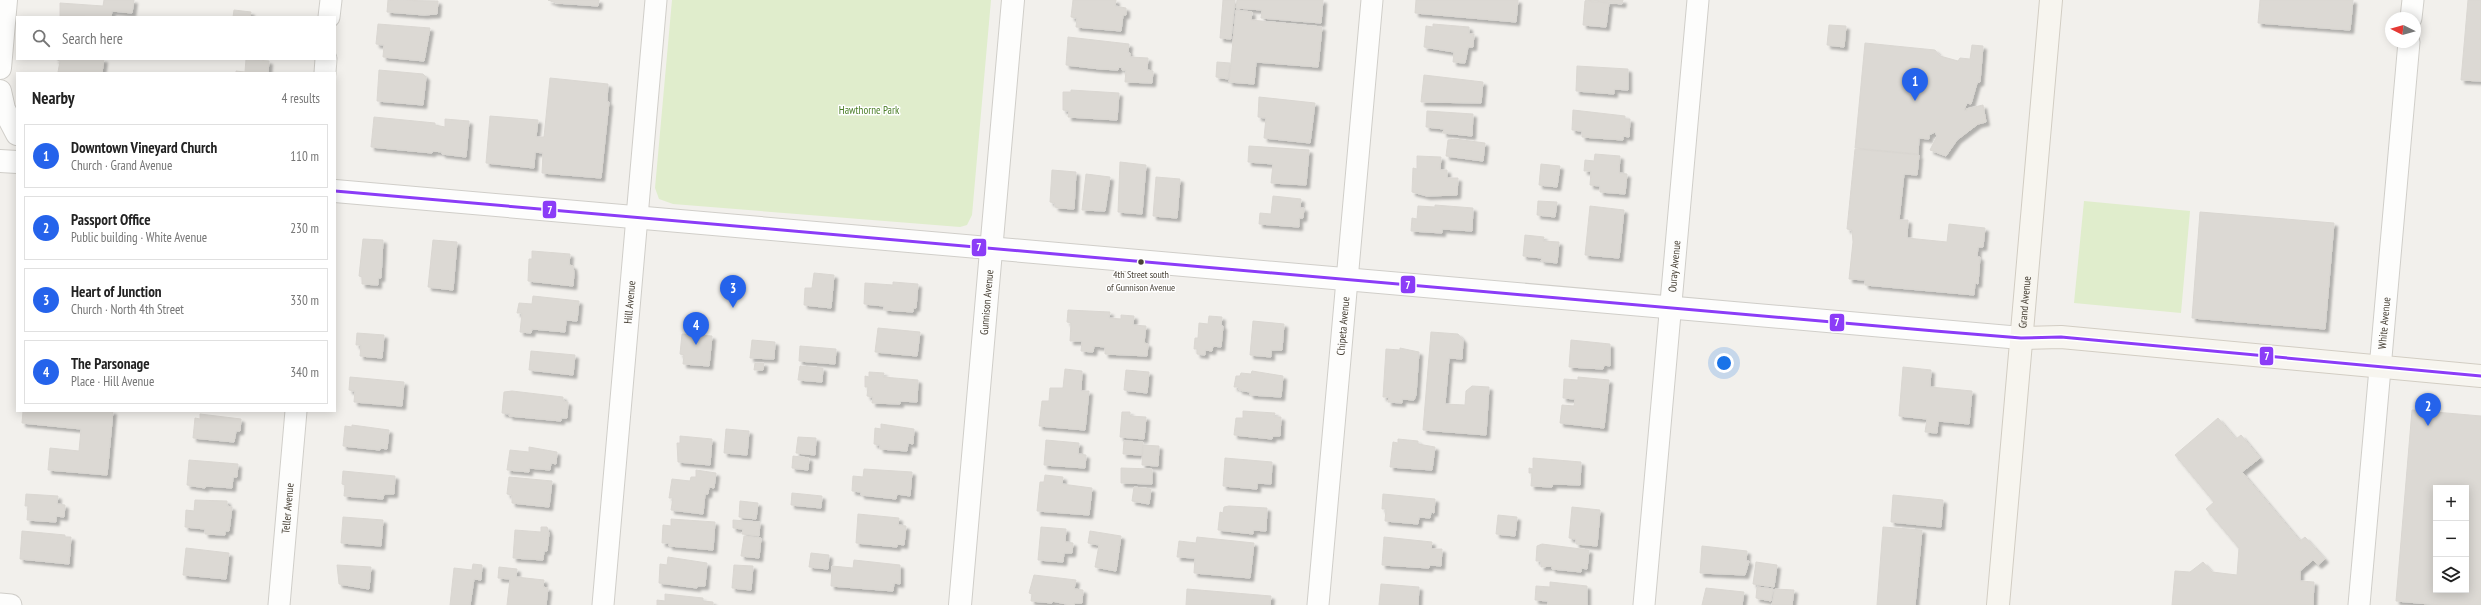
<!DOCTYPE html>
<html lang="en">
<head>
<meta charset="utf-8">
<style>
	:root { --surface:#fff; --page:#f2f2f2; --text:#222; --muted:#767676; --line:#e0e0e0; --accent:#2563eb }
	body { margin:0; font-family:"PT Sans Narrow",sans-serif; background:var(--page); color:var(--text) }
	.controls { position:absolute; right:12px; bottom:12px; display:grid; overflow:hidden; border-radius:0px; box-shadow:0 2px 10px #0003 }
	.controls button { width:36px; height:36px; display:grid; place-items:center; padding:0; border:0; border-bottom:1px solid var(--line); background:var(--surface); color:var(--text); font:20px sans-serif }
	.compass { position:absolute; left:2385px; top:12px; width:36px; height:36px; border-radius:50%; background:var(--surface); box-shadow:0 2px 10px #0003; rotate:275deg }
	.you { position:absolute; left:1724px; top:363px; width:14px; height:14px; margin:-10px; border:3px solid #fff; border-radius:50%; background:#1a73e8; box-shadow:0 0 0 6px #1a73e833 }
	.badge { display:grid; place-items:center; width:26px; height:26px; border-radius:50%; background:var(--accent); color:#fff; font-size:13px; font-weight:700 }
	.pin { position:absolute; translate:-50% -33px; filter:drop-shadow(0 1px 2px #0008) }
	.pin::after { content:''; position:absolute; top:21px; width:14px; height:12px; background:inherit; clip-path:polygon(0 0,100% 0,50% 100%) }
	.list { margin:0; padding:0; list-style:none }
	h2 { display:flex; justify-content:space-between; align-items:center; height:52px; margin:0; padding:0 16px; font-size:17px }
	h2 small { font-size:13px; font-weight:400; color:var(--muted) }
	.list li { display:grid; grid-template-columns:26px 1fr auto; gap:12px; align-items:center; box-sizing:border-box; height:64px; margin:0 8px 8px; padding:0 8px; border:1px solid var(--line); border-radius:0px }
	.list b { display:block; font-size:15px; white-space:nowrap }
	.list p { margin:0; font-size:13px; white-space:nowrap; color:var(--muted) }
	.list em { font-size:13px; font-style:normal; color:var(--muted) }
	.icon { flex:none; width:22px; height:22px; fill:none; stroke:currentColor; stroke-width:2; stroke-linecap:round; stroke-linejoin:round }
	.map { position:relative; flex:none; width:2481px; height:605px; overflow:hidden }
	.search { position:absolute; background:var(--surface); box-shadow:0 2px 10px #0003; left:16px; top:16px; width:320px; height:44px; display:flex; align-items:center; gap:10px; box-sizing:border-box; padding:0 14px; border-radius:0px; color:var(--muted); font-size:15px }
	.panel { position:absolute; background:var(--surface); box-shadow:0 2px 10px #0003; left:16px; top:72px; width:320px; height:340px; border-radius:0px }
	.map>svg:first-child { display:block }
	.green { fill:#e0edcc }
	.building { fill:#dcd9d4; stroke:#dad7d2; fill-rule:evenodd; filter:url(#shadow) }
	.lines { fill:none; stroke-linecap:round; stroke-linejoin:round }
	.minor-casing { stroke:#d0cec9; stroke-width:23 }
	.tertiary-casing { stroke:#d0cec9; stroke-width:24 }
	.secondary-casing { stroke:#d2cdc3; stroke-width:24 }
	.minor { stroke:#fdfdfc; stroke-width:21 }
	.tertiary { stroke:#fdfdfc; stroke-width:22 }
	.secondary { stroke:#f7f5ef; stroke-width:22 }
	.bus-1-casing { stroke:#fff; stroke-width:6 }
	.bus-1 { stroke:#8b3cf7; stroke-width:3 }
	.bus-dot { fill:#494237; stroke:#fff; stroke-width:1.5 }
	.labels { text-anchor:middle; stroke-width:3; stroke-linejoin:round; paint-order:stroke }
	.bus-label { font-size:10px; fill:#494237; stroke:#fff }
	.park-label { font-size:11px; fill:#4a7e27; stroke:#fff }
	.street-label { font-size:11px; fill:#494237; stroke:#fff }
	.line-badge { stroke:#fff; stroke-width:1.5 }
	.badge-label { font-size:11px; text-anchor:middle; font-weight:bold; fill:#fff }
</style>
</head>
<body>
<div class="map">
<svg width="2481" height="605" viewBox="0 0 2481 605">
	<defs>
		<filter id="shadow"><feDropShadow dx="3.5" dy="3.5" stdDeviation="1" flood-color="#0004"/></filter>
	</defs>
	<rect width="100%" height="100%" fill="#f2f0ec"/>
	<g class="green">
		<polygon points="672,0 991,0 972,215 967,225 960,227 673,204 659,199 655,188"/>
		<polygon points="2084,201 2190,211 2181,313 2074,303"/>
	</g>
	<g class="building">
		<polygon points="104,0 134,0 132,13 112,11 111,17 60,16 60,3 103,6"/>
		<polygon points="388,0 438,1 437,14 424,15 387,12"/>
		<polygon points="548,0 599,0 598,6 556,3"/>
		<polygon points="1073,0 1116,0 1115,6 1126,8 1126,15 1123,15 1121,31 1076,27 1077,18 1071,17"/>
		<polygon points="1223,0 1235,0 1231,39 1220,38"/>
		<polygon points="1237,0 1323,0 1321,23 1261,18 1262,10 1236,8"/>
		<polygon points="1416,0 1518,0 1516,22 1415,13"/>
		<polygon points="1585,0 1623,0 1622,4"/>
		<polygon points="2260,0 2353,0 2350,30 2258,23"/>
		<polygon points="2468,0 2481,0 2481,81 2461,80"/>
		<polygon points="1585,1 1609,3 1606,27 1583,25"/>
		<polygon points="234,10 251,12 250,17 233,17"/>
		<polygon points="1236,10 1252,12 1251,20 1322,27 1318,67 1256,62 1254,84 1229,82"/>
		<polygon points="378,24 430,28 424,61 383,57 384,45 376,44"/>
		<polygon points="1433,24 1469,27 1469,34 1474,34 1473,47 1468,47 1465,63 1453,62 1454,52 1424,47 1426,26 1433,27"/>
		<polygon points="1829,25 1846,26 1844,47 1827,45"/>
		<polygon points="1068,37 1129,44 1128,53 1130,53 1130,57 1148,58 1147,70 1153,71 1152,83 1125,82 1126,70 1122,70 1122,68 1119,67 1118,70 1100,69 1066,65"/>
		<polygon points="1865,43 1935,50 1940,56 1958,61 1960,58 1970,59 1972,45 1983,46 1980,82 1977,83 1971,104 1967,103 1964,110 1967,111 1966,109 1983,105 1986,122 1978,124 1957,140 1946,156 1930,150 1937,136 1935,132 1929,135 1929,139 1919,138 1918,154 1855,148"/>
		<polygon points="55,59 104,59 102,73 58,72 60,61"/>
		<polygon points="246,59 269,61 268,73 236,73 236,71 245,72"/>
		<polygon points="1217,62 1230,63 1228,79 1216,77"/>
		<polygon points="1577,66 1628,69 1628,90 1614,89 1614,94 1576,91"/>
		<polygon points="379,70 423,74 426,77 423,105 377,101"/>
		<polygon points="1424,75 1483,82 1481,103 1421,102"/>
		<polygon points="550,78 608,84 607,102 609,102 601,178 542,173 543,153 535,152 534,168 486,163 490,116 538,120 536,137 544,137"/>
		<polygon points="1071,90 1119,93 1117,120 1068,117 1069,111 1063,110 1063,92 1071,92"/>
		<polygon points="1259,97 1315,103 1310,143 1264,138 1266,118 1258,117"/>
		<polygon points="1573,110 1625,116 1625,119 1630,119 1629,137 1623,136 1623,140 1582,137 1582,131 1572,130"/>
		<polygon points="1427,111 1473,114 1472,136 1443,133 1444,129 1426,127"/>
		<polygon points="374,117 435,123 435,125 445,127 445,119 469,121 466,157 442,154 442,152 433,151 432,153 371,147"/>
		<polygon points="1455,139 1485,143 1483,161 1446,156 1448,140"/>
		<polygon points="1249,146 1309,150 1306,185 1271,183 1273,164 1248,162"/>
		<polygon points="1855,149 1919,155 1917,175 1904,174 1899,220 1908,220 1907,238 1947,242 1949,224 1985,228 1983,247 1978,247 1977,257 1980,257 1978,284 1975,283 1974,295 1865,285 1865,280 1849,279 1853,242 1852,230 1847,229"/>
		<polygon points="1595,154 1620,156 1619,173 1627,174 1625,194 1600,192 1600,186 1590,185 1591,171 1584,171 1585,160 1594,161"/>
		<polygon points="1417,156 1441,157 1440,170 1447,170 1447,178 1458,178 1457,195 1427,196 1412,192 1413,168 1417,169"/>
		<polygon points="1120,162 1146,165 1142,214 1118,212"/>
		<polygon points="1541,164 1560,166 1557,187 1539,185"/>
		<polygon points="1052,170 1076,172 1074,209 1059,208 1055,207 1055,203 1050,202"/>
		<polygon points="1086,174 1110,177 1105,211 1082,210"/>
		<polygon points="1156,177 1180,179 1177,218 1153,216"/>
		<polygon points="1273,196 1301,199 1300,208 1304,208 1303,218 1299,218 1299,227 1259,224 1260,213 1271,214"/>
		<polygon points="1538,201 1557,202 1555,217 1537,215"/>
		<polygon points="1435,205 1473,208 1472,231 1442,229 1442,233 1411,231 1412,218 1417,219 1418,206 1435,207"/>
		<polygon points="1590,206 1624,210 1619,258 1585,255"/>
		<polygon points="2200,212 2334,223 2325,329 2192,318"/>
		<polygon points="1525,235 1544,237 1543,241 1559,242 1557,263 1541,261 1542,258 1523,256"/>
		<polygon points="363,239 383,240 381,278 378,278 378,285 362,284 362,277 359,276"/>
		<polygon points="433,240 457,242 453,290 428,287"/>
		<polygon points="532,251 570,254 569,265 573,266 574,273 573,286 528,281 529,259 532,259"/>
		<polygon points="814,273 834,275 831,308 804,305 805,288 812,288"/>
		<polygon points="893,282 918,284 916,308 913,308 913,312 884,310 884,306 864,304 865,283 893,285"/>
		<polygon points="533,296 579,301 577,321 566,320 565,332 532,329 531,333 520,332 522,313 517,313 519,303 532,304"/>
		<polygon points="1068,310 1110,312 1109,318 1121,319 1121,315 1134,316 1133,325 1146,326 1144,343 1148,344 1147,356 1105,354 1105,347 1094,346 1093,352 1081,351 1082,341 1070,341 1071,323 1067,322"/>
		<polygon points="1209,316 1222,317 1221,325 1223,326 1221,347 1213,346 1212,351 1205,350 1205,355 1197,354 1197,349 1194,349 1195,338 1198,338 1199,323 1208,324"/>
		<polygon points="1253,321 1284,324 1282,350 1271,350 1271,357 1250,355"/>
		<polygon points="878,328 920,332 917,356 875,352"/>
		<polygon points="1431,332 1458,334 1463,340 1462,359 1449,358 1445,404 1465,405 1466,391 1472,386 1489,387 1486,435 1423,430"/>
		<polygon points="357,333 384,335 382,358 360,356 361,345 356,345"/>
		<polygon points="682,334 712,336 709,366 683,364 684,355 680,354"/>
		<polygon points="752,340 775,342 774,359 750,358"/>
		<polygon points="1571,340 1610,344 1610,366 1604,365 1603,369 1569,367"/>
		<polygon points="800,346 836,349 835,364 799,361"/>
		<polygon points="1400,348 1419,352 1416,395 1414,400 1402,399 1402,403 1388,402 1389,397 1383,397 1386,349 1400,350"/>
		<polygon points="531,351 575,355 573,375 529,370"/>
		<polygon points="755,363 764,363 763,370 754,370"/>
		<polygon points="800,366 823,368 822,382 798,380"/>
		<polygon points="1903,367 1931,370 1930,387 1972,391 1969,424 1938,421 1937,433 1925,432 1927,419 1899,416"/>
		<polygon points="1065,369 1082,371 1081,391 1089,391 1085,430 1039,426 1042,401 1049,401 1050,388 1063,388"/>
		<polygon points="1126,370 1149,372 1147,393 1124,390"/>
		<polygon points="1252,371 1283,376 1281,397 1250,395 1250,392 1239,390 1239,387 1234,387 1236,376 1240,376 1241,373 1251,374"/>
		<polygon points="869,372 884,373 883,377 918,380 917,402 900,401 900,404 872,403 873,397 867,396 868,387 865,387 865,376 869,377"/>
		<polygon points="350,377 404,382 402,406 354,402 355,391 349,390"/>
		<polygon points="1578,377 1609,380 1604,428 1560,423 1562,405 1574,406 1575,399 1563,398 1564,379 1578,380"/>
		<polygon points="512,391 563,397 563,401 568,402 567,418 561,418 561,421 509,416 510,414 502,413 504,392"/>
		<path d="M 2412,410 L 2481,416 L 2481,605 L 2440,605 L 2396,601 ZM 2436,488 L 2466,488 L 2466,590 L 2436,590 Z"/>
		<polygon points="23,411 113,411 107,475 48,470 50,448 79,451 81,429 22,423"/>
		<polygon points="1243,411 1275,413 1274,417 1281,417 1280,436 1273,436 1272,439 1234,435 1236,418 1243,418"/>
		<polygon points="1122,412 1130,412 1130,416 1146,417 1144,439 1120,437"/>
		<polygon points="200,414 241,419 240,431 236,431 234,442 193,438 195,418 200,419"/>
		<polygon points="2218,418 2236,439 2241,435 2260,458 2242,472 2300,541 2305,537 2325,559 2318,565 2313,560 2300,571 2300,581 2314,582 2313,605 2172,605 2175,571 2190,572 2203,562 2212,572 2237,575 2239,548 2206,509 2214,502 2175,455"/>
		<polygon points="881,424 914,429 913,444 908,443 907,451 880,449 880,445 874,444 875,428 881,429"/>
		<polygon points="352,425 389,430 387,449 380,448 380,450 343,446 345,426 352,427"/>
		<polygon points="726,429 749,431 747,455 724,453"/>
		<polygon points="680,436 712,439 710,465 678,462 677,443 680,443"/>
		<polygon points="798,437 816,438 815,455 796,453"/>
		<polygon points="1398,439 1418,441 1418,444 1435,447 1432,470 1390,467 1393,442 1398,443"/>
		<polygon points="1046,440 1079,443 1078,454 1086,455 1085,468 1044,465"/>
		<polygon points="1124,441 1143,442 1142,455 1123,454"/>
		<polygon points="1143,445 1159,446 1158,466 1142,465"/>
		<polygon points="529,447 557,452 556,464 551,463 550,470 529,468 529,472 507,470 510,450 529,452"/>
		<polygon points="793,456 809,458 808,470 792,468"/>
		<polygon points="1225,458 1272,462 1271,484 1257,483 1257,489 1223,486"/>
		<polygon points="1533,458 1581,462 1580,485 1553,484 1552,487 1531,486 1532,473 1529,473 1529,468 1533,469"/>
		<polygon points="189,460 238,464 237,477 233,477 232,488 206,486 205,488 187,485"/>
		<polygon points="1121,468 1152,469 1152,484 1121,483"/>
		<polygon points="864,469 912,472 910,496 897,494 896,499 861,495 861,492 852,491 853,476 863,477"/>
		<polygon points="696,470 716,473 714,488 709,487 708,494 705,494 703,514 671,510 673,498 669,498 672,479 690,481 691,477 696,477"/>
		<polygon points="343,471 395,476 394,494 384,494 383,499 344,496 345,485 342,484"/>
		<polygon points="1045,475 1063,477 1062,484 1092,488 1089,515 1037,511 1040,482 1044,482"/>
		<polygon points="509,477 552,481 549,507 512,503 512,495 507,494"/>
		<polygon points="1134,487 1151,489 1149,504 1132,501"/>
		<polygon points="792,493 822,496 821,508 791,505"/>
		<polygon points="26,494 58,496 57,504 65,505 64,517 56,516 56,522 27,520 28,506 25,506"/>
		<polygon points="1383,494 1435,499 1434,513 1431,512 1430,518 1419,517 1418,524 1385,521 1386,509 1382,509"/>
		<polygon points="1893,495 1943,500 1941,527 1891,522"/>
		<polygon points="195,500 227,501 227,506 232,507 229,531 225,531 225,535 205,534 205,529 185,527 186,510 194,511"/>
		<polygon points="740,501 758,503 756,519 739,517"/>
		<polygon points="1229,506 1267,508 1266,531 1253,530 1253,534 1218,530 1220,512 1223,513 1224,507"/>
		<polygon points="1572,507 1600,510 1597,546 1576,544 1576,539 1569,538"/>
		<polygon points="858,514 899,518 898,525 906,526 904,545 897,544 897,547 856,543"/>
		<polygon points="1498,515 1517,517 1515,536 1496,534"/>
		<polygon points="343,517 383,520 381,546 341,543"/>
		<polygon points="671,519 715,522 713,550 669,546 669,543 662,543 663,525 671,526"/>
		<polygon points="733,520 760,522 759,536 742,534 743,529 733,528"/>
		<polygon points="541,527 547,527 549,533 547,551 544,551 543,560 513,558 515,530 541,532"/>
		<polygon points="1041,527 1066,529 1065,542 1073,543 1072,553 1064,553 1063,562 1038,560"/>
		<polygon points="1883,527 1922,530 1915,605 1877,605"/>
		<polygon points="22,531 65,535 65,537 71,537 69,564 20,559"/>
		<polygon points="1090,531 1121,536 1116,571 1095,567 1099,545 1088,543"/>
		<polygon points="744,536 761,538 759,558 741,556"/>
		<polygon points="1197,537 1254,543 1250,578 1194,573 1195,558 1177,557 1179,541 1196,543"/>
		<polygon points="1384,537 1432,542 1431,549 1442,549 1441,566 1430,565 1429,568 1382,565"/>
		<polygon points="1542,544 1589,550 1587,569 1581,568 1581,572 1552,569 1552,566 1541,567 1541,561 1536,561 1537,546"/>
		<polygon points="1702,546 1747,551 1746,561 1749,561 1745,575 1700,573"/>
		<polygon points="186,548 229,553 226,579 183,575"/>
		<polygon points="811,553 829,555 828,569 809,567"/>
		<polygon points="668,557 707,563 705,586 697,586 697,588 659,583 660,564 667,565"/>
		<polygon points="854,560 900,565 900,584 894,583 893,591 831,586 832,566 853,568"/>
		<polygon points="1756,562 1777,565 1774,587 1753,584"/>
		<polygon points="473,564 482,565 481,580 474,579 470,605 450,605 454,568 472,570"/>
		<polygon points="337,565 371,567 369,589 339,584"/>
		<polygon points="734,565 753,566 751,590 732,588"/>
		<polygon points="499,567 517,569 516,577 544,580 543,587 548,588 546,605 507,605 510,579 498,578"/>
		<polygon points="1034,575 1076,580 1074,589 1083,590 1082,603 1074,603 1074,605 1071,605 1052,601 1052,603 1031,601 1032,594 1029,593"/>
		<polygon points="1550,582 1587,586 1587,605 1548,605 1548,601 1535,600 1536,586 1550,587"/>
		<polygon points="1381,584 1419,587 1418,605 1379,605"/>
		<polygon points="1757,587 1773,589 1771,601 1756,598"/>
		<polygon points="1706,588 1744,592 1742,605 1702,605"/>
		<polygon points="1187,589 1271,596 1270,605 1186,605"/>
		<polygon points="1775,589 1794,590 1792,605 1772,605"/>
		<polygon points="665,594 703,598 703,601 713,602 713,605 657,605 657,600 665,601"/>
	</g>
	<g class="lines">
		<defs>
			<g id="minor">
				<polyline points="329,17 331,0"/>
				<polyline points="2411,18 2413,0"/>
				<polyline points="325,73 326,59"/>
				<polyline points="0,604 11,605"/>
				<path id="s1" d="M 279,605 L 296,411"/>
				<path id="s2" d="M 603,605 L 656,0"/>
				<path id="s3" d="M 1318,605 L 1372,0"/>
				<path id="s4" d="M 1644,605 L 1698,0"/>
				<path id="s5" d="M 2359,605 L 2409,42"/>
			</g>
			<g id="tertiary">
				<polyline points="0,68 6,0"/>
				<polyline points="0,91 4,109 17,134"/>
				<polyline points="0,161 17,162"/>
				<polyline points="335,191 2021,338"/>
				<path id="s6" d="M 960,605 L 1013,0"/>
			</g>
			<g id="secondary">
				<polyline points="2021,338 2061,337 2481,376"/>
				<path id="s7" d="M 1998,605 L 2051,0"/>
			</g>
		</defs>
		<use href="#minor" class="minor-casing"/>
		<use href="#tertiary" class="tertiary-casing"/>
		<use href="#secondary" class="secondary-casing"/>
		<use href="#minor" class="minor"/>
		<use href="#tertiary" class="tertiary"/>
		<use href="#secondary" class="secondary"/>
		<defs>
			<polyline id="bus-1" points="335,191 1935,331 2021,338 2061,337 2481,376"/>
		</defs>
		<use href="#bus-1" class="bus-1-casing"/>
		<use href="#bus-1" class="bus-1"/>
	</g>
	<circle class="bus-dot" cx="1141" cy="262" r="3.5"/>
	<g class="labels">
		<g class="bus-label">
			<text x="1141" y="278">4th Street south<tspan x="1141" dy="13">of Gunnison Avenue</tspan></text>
		</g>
		<g class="park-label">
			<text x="869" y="114">Hawthorne Park</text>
		</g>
		<g class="street-label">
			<text dy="4" stroke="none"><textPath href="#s4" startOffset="340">Ouray Avenue</textPath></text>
			<text dy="4" stroke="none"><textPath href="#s7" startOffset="304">Grand Avenue</textPath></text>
			<text dy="4" stroke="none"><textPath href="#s2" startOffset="304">Hill Avenue</textPath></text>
			<text dy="4" stroke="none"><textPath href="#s6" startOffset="304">Gunnison Avenue</textPath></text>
			<text dy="4" stroke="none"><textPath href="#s5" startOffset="283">White Avenue</textPath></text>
			<text dy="4" stroke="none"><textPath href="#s3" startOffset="280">Chipeta Avenue</textPath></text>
			<text dy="4" stroke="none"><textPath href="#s1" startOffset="97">Teller Avenue</textPath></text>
		</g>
	</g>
	<g class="line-badge">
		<rect x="542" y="200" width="15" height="19" rx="4" fill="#8b3cf7"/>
		<rect x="971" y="238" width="16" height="19" rx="4" fill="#8b3cf7"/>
		<rect x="1400" y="275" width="16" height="19" rx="4" fill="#8b3cf7"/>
		<rect x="1829" y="313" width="16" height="19" rx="4" fill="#8b3cf7"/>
		<rect x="2259" y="346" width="15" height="20" rx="4" fill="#8b3cf7"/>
	</g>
	<g class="badge-label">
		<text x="550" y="214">7</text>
		<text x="979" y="251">7</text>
		<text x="1408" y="289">7</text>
		<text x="1837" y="326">7</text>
		<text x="2267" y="360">7</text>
	</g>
</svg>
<div class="controls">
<button>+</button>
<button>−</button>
<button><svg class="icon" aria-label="layers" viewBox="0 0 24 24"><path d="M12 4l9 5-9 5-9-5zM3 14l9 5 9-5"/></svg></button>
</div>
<svg class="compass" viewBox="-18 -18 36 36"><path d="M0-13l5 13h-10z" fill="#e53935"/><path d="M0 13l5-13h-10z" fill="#767676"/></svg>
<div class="you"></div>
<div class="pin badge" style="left:1915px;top:101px">1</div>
<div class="pin badge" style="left:2428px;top:426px">2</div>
<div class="pin badge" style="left:733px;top:308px">3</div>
<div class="pin badge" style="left:696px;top:345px">4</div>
<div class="search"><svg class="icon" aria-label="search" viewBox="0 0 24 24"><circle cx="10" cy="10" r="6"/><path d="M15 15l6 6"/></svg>Search here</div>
<section class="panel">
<h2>Nearby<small>4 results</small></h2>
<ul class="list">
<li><span class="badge">1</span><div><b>Downtown Vineyard Church</b><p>Church · Grand Avenue</p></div><em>110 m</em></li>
<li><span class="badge">2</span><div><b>Passport Office</b><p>Public building · White Avenue</p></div><em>230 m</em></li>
<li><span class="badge">3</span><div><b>Heart of Junction</b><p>Church · North 4th Street</p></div><em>330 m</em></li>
<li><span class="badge">4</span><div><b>The Parsonage</b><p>Place · Hill Avenue</p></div><em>340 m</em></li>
</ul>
</section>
</div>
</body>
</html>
